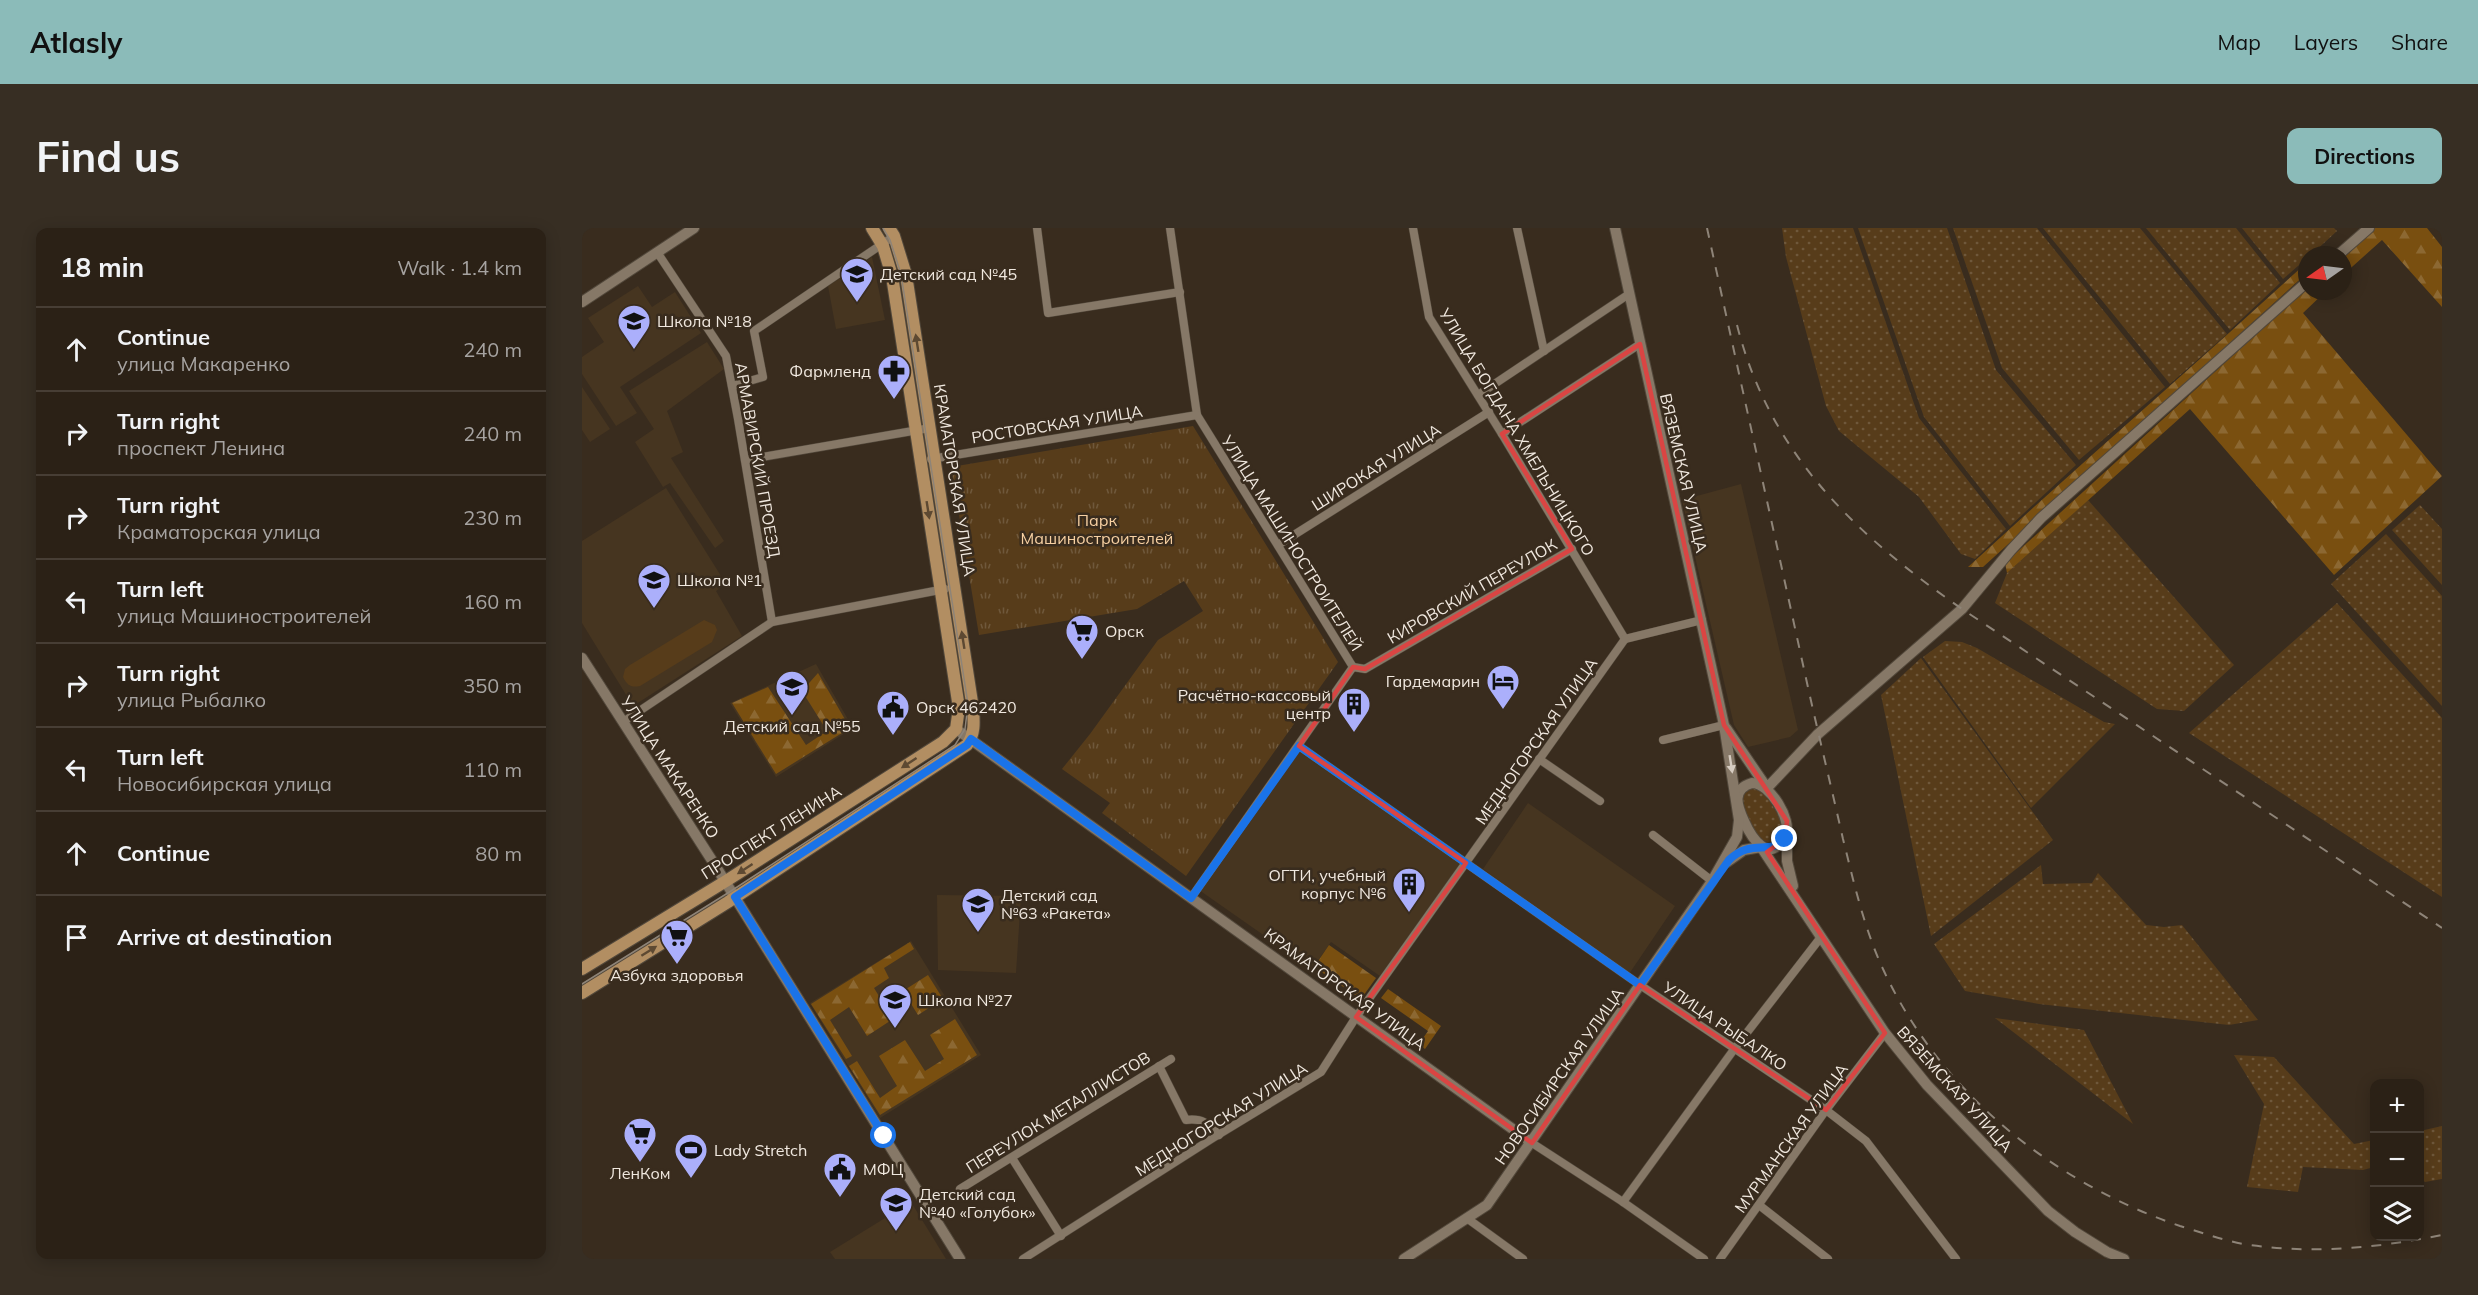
<!DOCTYPE html>
<html lang="en">
<head>
<meta charset="utf-8">
<style>
	:root { --surface:#2b2116; --page:#372e23; --text:#f1f3f6; --muted:#a6a3a1; --line:#473e35; --accent:#8bbbb9 }
	body { margin:0; font-family:Mulish,sans-serif; background:var(--page); color:var(--text) }
	.controls { position:absolute; right:18px; bottom:18px; display:grid; overflow:hidden; border-radius:12px; box-shadow:0 3px 15px #0003 }
	.controls button { width:54px; height:54px; display:grid; place-items:center; padding:0; border:0; border-bottom:2px solid var(--line); background:var(--surface); color:var(--text); font:30px sans-serif }
	.compass { position:absolute; left:1716px; top:18px; width:54px; height:54px; border-radius:50%; background:var(--surface); box-shadow:0 3px 15px #0003; rotate:256deg }
	.stop { position:absolute; width:18px; height:18px; margin:-14px; border:4px solid #1a73e8; border-radius:50%; background:#fff }
	.stop.end { background:#1a73e8; border-color:#fff; box-shadow:0 2px 6px #0008 }
	.list { margin:0; padding:0; list-style:none }
	h2 { display:flex; justify-content:space-between; align-items:center; height:78px; margin:0; padding:0 24px; font-size:26px }
	h2 small { font-size:20px; font-weight:400; color:var(--muted) }
	.list li { display:grid; grid-template-columns:39px 1fr auto; gap:18px; align-items:center; box-sizing:border-box; height:84px; padding:0 24px; border-top:2px solid var(--line) }
	.list b { display:block; font-size:22px; white-space:nowrap }
	.list p { margin:0; font-size:20px; white-space:nowrap; color:var(--muted) }
	.list em { font-size:20px; font-style:normal; color:var(--muted) }
	.icon { flex:none; width:33px; height:33px; fill:none; stroke:currentColor; stroke-width:2; stroke-linecap:round; stroke-linejoin:round }
	.map { position:relative; flex:none; width:1860px; height:1031px; overflow:hidden; border-radius:12px }
	header { display:flex; align-items:center; gap:36px; box-sizing:border-box; height:84px; padding:0 30px; background:var(--accent); color:#111 }
	header strong { font-size:28px }
	nav { display:flex; gap:33px; margin-inline-start:auto; font-size:21px }
	.intro { display:flex; align-items:center; justify-content:space-between; box-sizing:border-box; height:144px; padding:0 36px }
	h1 { margin:0; font-size:42px }
	.button { padding:15px 27px; border-radius:12px; background:var(--accent); color:#111; font-size:21px; font-weight:700 }
	main { display:flex; gap:36px; padding:0 36px }
	aside { flex:1; background:var(--surface); border-radius:12px; box-shadow:0 3px 15px #0003 }
	.map>svg:first-child { display:block }
	.built { fill:#463520 }
	.grass { fill:url(#grass-dots) }
	.forest { fill:url(#forest-firs) }
	.park { fill:url(#park-tufts) }
	.pitch { fill:#573c1a }
	.lines { fill:none; stroke-linecap:round; stroke-linejoin:round }
	.street-casing { stroke:#52483b; stroke-width:9 }
	.secondary-casing { stroke:#52483b; stroke-width:12 }
	.primary-casing { stroke:#52483b; stroke-width:14 }
	.street { stroke:#867867; stroke-width:8 }
	.secondary { stroke:#867867; stroke-width:10 }
	.primary { stroke:#b28e62; stroke-width:12 }
	.tram { stroke:#8e8478; stroke-width:1.5 }
	.rail { stroke:#8e8478; stroke-width:2; stroke-dasharray:10 10; stroke-linecap:butt }
	.oneway { fill:#5d4932 }
	.oneway2 { fill:#d6ccc1 }
	.route { stroke:#1a73e8; stroke-width:8 }
	.marked { fill:none; stroke:#da4543; stroke-width:4.5; stroke-linejoin:round }
	.labels { text-anchor:middle; stroke-width:5; stroke-linejoin:round; paint-order:stroke }
	.poi-label { font-size:16px; fill:#f0e8df; stroke:#392c1e; text-anchor:start }
	.street-label { font-size:16px; fill:#f0e8df; stroke:#392c1e }
	.park-label { font-size:16px; fill:#f7d0a2; stroke:#392c1e }
</style>
</head>
<body>
<header>
<strong>Atlasly</strong>
<nav><a>Map</a><a>Layers</a><a>Share</a></nav>
</header>
<div class="intro"><h1>Find us</h1><a class="button">Directions</a></div>
<main>
<aside>
<h2>18 min<small>Walk · 1.4 km</small></h2>
<ul class="list">
<li><svg class="icon" aria-label="ahead" viewBox="0 0 24 24"><path d="M12 20V5M6 11l6-6 6 6"/></svg><div><b>Continue</b><p>улица Макаренко</p></div><em>240 m</em></li>
<li><svg class="icon" aria-label="right" viewBox="0 0 24 24"><path d="M7 20v-9h11M14 6l5 5-5 5"/></svg><div><b>Turn right</b><p>проспект Ленина</p></div><em>240 m</em></li>
<li><svg class="icon" aria-label="right" viewBox="0 0 24 24"><path d="M7 20v-9h11M14 6l5 5-5 5"/></svg><div><b>Turn right</b><p>Краматорская улица</p></div><em>230 m</em></li>
<li><svg class="icon" aria-label="left" viewBox="0 0 24 24"><path d="M17 20v-9H6M10 6l-5 5 5 5"/></svg><div><b>Turn left</b><p>улица Машиностроителей</p></div><em>160 m</em></li>
<li><svg class="icon" aria-label="right" viewBox="0 0 24 24"><path d="M7 20v-9h11M14 6l5 5-5 5"/></svg><div><b>Turn right</b><p>улица Рыбалко</p></div><em>350 m</em></li>
<li><svg class="icon" aria-label="left" viewBox="0 0 24 24"><path d="M17 20v-9H6M10 6l-5 5 5 5"/></svg><div><b>Turn left</b><p>Новосибирская улица</p></div><em>110 m</em></li>
<li><svg class="icon" aria-label="ahead" viewBox="0 0 24 24"><path d="M12 20V5M6 11l6-6 6 6"/></svg><div><b>Continue</b></div><em>80 m</em></li>
<li><svg class="icon" aria-label="arrive" viewBox="0 0 24 24"><path d="M6 21V4h12l-3 4 3 4H6"/></svg><div><b>Arrive at destination</b></div></li>
</ul>
</aside>
<div class="map">
<svg width="1860" height="1031" viewBox="0 0 1860 1031">
	<defs>
		<pattern id="grass-dots" width="8" height="8" patternUnits="userSpaceOnUse" patternTransform="scale(1.5)"><rect width="8" height="8" fill="#573c1a"/><path d="M2 2h.1M6 6h.1" fill="none" stroke="#6f583b" stroke-width="1.8" stroke-linecap="round"/></pattern>
		<pattern id="forest-firs" width="22" height="20" patternUnits="userSpaceOnUse" patternTransform="scale(1.5)"><rect width="22" height="20" fill="#794f10"/><path d="M5 1l3.5 6h-7zM16 11l3.5 6h-7z" fill="#8c6832"/></pattern>
		<pattern id="park-tufts" width="24" height="20" patternUnits="userSpaceOnUse" patternTransform="scale(1.5)"><rect width="24" height="20" fill="#573c1a"/><path d="M3 7l-1-3M5 7V3M7 7l1-3M15 17l-1-3M17 17v-4M19 17l1-3" fill="none" stroke="#6f583b"/></pattern>
	</defs>
	<rect width="100%" height="100%" fill="#392c1e"/>
	<g class="built">
		<polygon points="290,29 303,92 254,101 246,58"/>
		<polygon points="56,58 70,79 93,64 119,105 38,159 55,185 34,198 0,146 0,129 22,114 6,90"/>
		<polygon points="125,114 142,141 85,183 101,224 89,230 142,313 133,320 88,255 81,259 53,214 72,201 47,163"/>
		<polygon points="0,159 28,201 8,214 0,202"/>
		<polygon points="1159,256 1216,502 1208,509 1166,519 1152,497 1100,272"/>
		<polygon points="84,260 144,356 134,363 160,408 51,478 0,395 0,313"/>
		<polygon points="234,436 271,500 194,549 148,475"/>
		<polygon points="716,523 878,636 798,748 749,714 730,741 617,662"/>
		<polygon points="946,575 1093,678 1047,746 901,641"/>
		<polygon points="355,667 439,668 434,745 356,742"/>
		<polygon points="329,713 399,827 298,890 228,775"/>
		<polygon points="329,974 364,1031 253,1031 248,1024"/>
	</g>
	<g class="grass">
		<polygon points="1200,0 1271,0 1337,190 1424,301 1393,331 1379,326 1337,269 1257,203 1244,178 1204,29"/>
		<polygon points="1276,0 1365,0 1414,142 1494,237 1428,298 1342,189"/>
		<polygon points="1371,0 1455,0 1583,159 1497,232 1420,140"/>
		<polygon points="1461,0 1558,0 1645,106 1588,156"/>
		<polygon points="1564,0 1654,0 1698,55 1648,102"/>
		<polygon points="1660,0 1752,0 1755,3 1729,27 1725,27 1725,30 1701,51"/>
		<polygon points="1506,272 1652,437 1602,483 1575,481 1413,375 1425,345"/>
		<polygon points="1838,277 1860,301 1860,357 1810,302"/>
		<polygon points="1804,306 1860,368 1860,478 1749,356"/>
		<polygon points="1755,375 1860,490 1860,669 1607,505"/>
		<polygon points="1363,413 1380,414 1395,420 1522,494 1533,496 1449,580 1341,429"/>
		<polygon points="1339,430 1471,612 1349,708 1299,467"/>
		<path d="M 1170,559 L 1181,562 L 1199,592 C 1203,604 1197,614 1185,614 C 1169,609 1160,582 1160,566 Z"/>
		<polygon points="1459,637 1461,656 1510,655 1516,645 1564,697 1582,699 1600,697 1676,792 1647,797 1457,776 1383,763 1352,716"/>
		<polygon points="1413,790 1502,802 1551,896"/>
		<polygon points="1652,827 1692,829 1772,916 1792,912 1792,939 1781,942 1721,939 1716,964 1665,959 1682,876"/>
		<polygon points="1860,898 1860,951 1843,954 1838,950 1838,903"/>
	</g>
	<g class="forest">
		<polygon points="1792,0 1845,0 1860,19 1860,79 1800,12 1761,47 1761,28"/>
		<path d="M 1725,34 L 1725,45 L 1401,339 L 1386,339 C 1498,236 1613,137 1725,34 Z"/>
		<polygon points="1725,60 1725,63 1744,63 1721,85 1860,248 1752,347 1608,181 1425,345 1423,335"/>
		<polygon points="236,445 268,500 194,546 150,475 186,459 224,517 245,503 220,463"/>
		<polygon points="328,714 332,721 302,740 307,750 292,760 311,791 285,808 267,779 248,792 270,828 264,831 229,776"/>
		<polygon points="747,717 794,750 779,771 732,739"/>
		<polygon points="346,747 361,771 336,787 321,763"/>
		<polygon points="806,761 859,798 843,821 837,816 846,803 799,770"/>
		<polygon points="373,791 395,827 298,887 267,838 275,833 298,870 315,858 297,828 323,812 343,843 362,831 348,807"/>
	</g>
	<polygon class="park" points="611,198 756,434 604,648 520,585 528,575 480,541 508,506 576,412 621,383 602,353 555,381 397,407 369,239"/>
	<path class="pitch" d="M 122,392 L 133,397 L 135,402 L 130,414 L 58,458 C 49,460 45,457 41,449 L 43,441 L 48,437 Z"/>
	<g class="lines">
		<defs>
			<g id="street">
				<polyline points="455,0 466,85 598,64"/>
				<polyline points="588,0 615,187 771,439 609,670"/>
				<polyline points="831,0 847,89 920,206 1043,411"/>
				<polyline points="935,0 962,123"/>
				<polyline points="75,24 144,128 156,191 190,394"/>
				<polyline points="150,158 181,149 172,103 312,8"/>
				<polyline points="896,167 1047,66"/>
				<polyline points="920,206 1058,116"/>
				<polyline points="349,231 615,187"/>
				<polyline points="163,232 348,200"/>
				<polyline points="696,317 907,184"/>
				<polyline points="1043,411 1120,392"/>
				<polyline points="771,439 783,441 990,321"/>
				<polyline points="41,494 190,394 363,361"/>
				<polyline points="1081,512 1142,497"/>
				<polyline points="717,518 1058,757 1244,882 1284,913 1374,1031"/>
				<polyline points="957,531 1018,573"/>
				<polyline points="1071,607 1130,653"/>
				<path d="M 577,838 L 604,892 C 620,890 626,895 637,907"/>
				<polyline points="950,915 1041,974 1122,1031"/>
				<polyline points="430,930 479,1008"/>
				<polyline points="378,961 589,831"/>
				<polyline points="1041,974 1153,820 1239,709"/>
				<polyline points="1177,977 1246,1031"/>
				<polyline points="886,991 941,1031"/>
				<polyline points="441,1031 631,910 739,844 774,789 1043,411"/>
				<polyline points="1138,1031 1244,882 1303,805"/>
			</g>
			<g id="secondary">
				<polyline points="1756,27 1787,0"/>
				<polyline points="0,74 112,0"/>
				<polyline points="0,430 131,634 378,1031"/>
				<polyline points="1144,500 1185,560 1236,506 1380,381 1429,322 1459,290 1725,54"/>
				<polyline points="374,501 950,915"/>
				<path d="M 1170,555 C 1188,555 1210,591 1204,608 C 1187,637 1170,611 1162,593 C 1155,578 1149,561 1170,555 Z"/>
				<polyline points="1205,608 1205,633 1211,658"/>
				<polyline points="1145,634 1162,622 1179,619 1303,805 1345,857 1466,983 1493,1004 1525,1024 1542,1031"/>
				<polyline points="822,1031 905,977 1130,653 1155,609 1157,592 1142,497 1033,0"/>
			</g>
			<g id="primary">
				<polyline points="0,741 144,653 361,514 374,501 377,480 310,48 301,18 290,0"/>
				<path d="M 0,765 L 146,674 L 385,517 C 393,506 392,494 391,481 L 324,47 L 312,8 L 307,0"/>
			</g>
		</defs>
		<use href="#street" class="street-casing"/>
		<use href="#secondary" class="secondary-casing"/>
		<use href="#primary" class="primary-casing"/>
		<use href="#street" class="street"/>
		<use href="#secondary" class="secondary"/>
		<use href="#primary" class="primary"/>
		<polyline class="tram" points="0,756 149,663 373,517 383,501 386,476 319,46 308,12 301,0"/>
		<g class="rail">
			<path d="M 1125,0 C 1159,155 1193,309 1227,464 C 1238,513 1250,562 1261,611 C 1272,655 1282,700 1301,741 C 1358,865 1472,955 1598,998 C 1621,1005 1643,1013 1667,1017 C 1735,1026 1793,1020 1860,1007"/>
			<path d="M 1155,97 C 1188,227 1274,307 1380,381 L 1860,700"/>
		</g>
	</g>
	<defs><path id="oneway-solid" d="M-6-.8H1V-3.2L6.5 0L1 3.2V.8H-6Z" transform="scale(1.5)"/></defs>
	<g class="oneway">
		<use href="#oneway-solid" transform="translate(335 115) rotate(-99)"/>
		<use href="#oneway-solid" transform="translate(346 282) rotate(81)"/>
		<use href="#oneway-solid" transform="translate(381 412) rotate(-99)"/>
		<use href="#oneway-solid" transform="translate(327 535) rotate(147)"/>
		<use href="#oneway-solid" transform="translate(163 641) rotate(147)"/>
		<use href="#oneway-solid" transform="translate(67 723) rotate(-32)"/>
	</g>
	<use class="oneway2" href="#oneway-solid" transform="translate(1149 536) rotate(81)"/>
	<g class="lines">
		<path class="route" d="M 302,908 L 153,669 L 385,517 L 389,511 L 609,670 L 717,518 L 1058,757 L 1147,632 C 1170,610 1187,628 1203,611"/>
	</g>
	<path class="marked" d="M 1058,116 L 1142,497 L 1205,593 L 1203,611 L 1185,624 L 1303,805 L 1244,882 L 1058,757 L 950,915 L 774,789 L 884,635 L 717,518 L 771,439 L 783,441 L 990,321 L 920,206 Z"/>
	<defs>
		<symbol id="school-pin" viewBox="-11 -11 22 30"><path d="M0 17L-7.5 6A9.5 9.5 0 1 1 7.5 6Z" fill="#abaffb" stroke="#392c1e"/><path d="M0-5L7-2L0 1L-7-2ZM-4 1L0 2.5L4 1V4Q0 6-4 4Z" fill="#111"/></symbol>
		<symbol id="pharmacy-pin" viewBox="-11 -11 22 30"><path d="M0 17L-7.5 6A9.5 9.5 0 1 1 7.5 6Z" fill="#abaffb" stroke="#392c1e"/><path d="M-2-6h4v4h4v4h-4v4h-4v-4h-4v-4h4Z" fill="#111"/></symbol>
		<symbol id="supermarket-pin" viewBox="-11 -11 22 30"><path d="M0 17L-7.5 6A9.5 9.5 0 1 1 7.5 6Z" fill="#abaffb" stroke="#392c1e"/><path d="M-6-5.5h2.5l.6 2H6L4.5 2H-2.5L-4.4-4H-6ZM-1.5 3.2a1.3 1.3 0 1 0 .1 0ZM3 3.2a1.3 1.3 0 1 0 .1 0Z" fill="#111"/></symbol>
		<symbol id="hotel-pin" viewBox="-11 -11 22 30"><path d="M0 17L-7.5 6A9.5 9.5 0 1 1 7.5 6Z" fill="#abaffb" stroke="#392c1e"/><path d="M-6-4.5h1.5V1H6V5H4.5V3h-9V5H-6ZM-4 0a1.8 1.8 0 1 1 3.6 0ZM.5 0V-2.5h3Q6-2.5 6 0Z" fill="#111"/></symbol>
		<symbol id="building-pin" viewBox="-11 -11 22 30"><path d="M0 17L-7.5 6A9.5 9.5 0 1 1 7.5 6Z" fill="#abaffb" stroke="#392c1e"/><path d="M-4-6H4V6H1V3H-1V6H-4ZM-2.5-4.3h1.7v1.8h-1.7ZM.8-4.3h1.7v1.8H.8ZM-2.5-1h1.7V.8h-1.7ZM.8-1h1.7V.8H.8Z" fill="#111"/></symbol>
		<symbol id="civic-pin" viewBox="-11 -11 22 30"><path d="M0 17L-7.5 6A9.5 9.5 0 1 1 7.5 6Z" fill="#abaffb" stroke="#392c1e"/><path d="M-.6-6.5H3V-4.5H.6V-3L4-1V1h2V6H-6V1h2V-1L-.6-3ZM-1.2 2.5V6h2.4V2.5Z" fill="#111"/></symbol>
		<symbol id="stadium-pin" viewBox="-11 -11 22 30"><path d="M0 17L-7.5 6A9.5 9.5 0 1 1 7.5 6Z" fill="#abaffb" stroke="#392c1e"/><path d="M0-5a6.5 5 0 1 0 0 10a6.5 5 0 1 0 0-10ZM-3.5-1.8h7v3.6h-7Z" fill="#111"/></symbol>
	</defs>
	<g fill-rule="evenodd">
		<use href="#school-pin" x="256" y="27" width="38" height="52"/>
		<use href="#school-pin" x="33" y="74" width="38" height="52"/>
		<use href="#pharmacy-pin" x="293" y="124" width="38" height="52"/>
		<use href="#school-pin" x="53" y="333" width="38" height="52"/>
		<use href="#supermarket-pin" x="481" y="384" width="38" height="52"/>
		<use href="#hotel-pin" x="902" y="434" width="38" height="52"/>
		<use href="#school-pin" x="191" y="440" width="38" height="52"/>
		<use href="#building-pin" x="753" y="457" width="38" height="52"/>
		<use href="#civic-pin" x="292" y="460" width="38" height="52"/>
		<use href="#building-pin" x="808" y="637" width="38" height="52"/>
		<use href="#school-pin" x="377" y="657" width="38" height="52"/>
		<use href="#supermarket-pin" x="76" y="689" width="38" height="52"/>
		<use href="#school-pin" x="294" y="753" width="38" height="52"/>
		<use href="#supermarket-pin" x="39" y="887" width="38" height="52"/>
		<use href="#stadium-pin" x="90" y="903" width="38" height="52"/>
		<use href="#civic-pin" x="239" y="922" width="38" height="52"/>
		<use href="#school-pin" x="295" y="956" width="38" height="52"/>
	</g>
	<g class="labels">
		<g class="poi-label">
			<text x="298" y="52">Детский сад №45</text>
			<text x="75" y="99">Школа №18</text>
			<text x="289" y="149" text-anchor="end">Фармленд</text>
			<text x="95" y="358">Школа №1</text>
			<text x="523" y="409">Орск</text>
			<text x="898" y="459" text-anchor="end">Гардемарин</text>
			<text x="749" y="473" text-anchor="end">Расчётно-кассовый<tspan x="749" dy="18">центр</tspan></text>
			<text x="334" y="485">Орск 462420</text>
			<text x="210" y="504" text-anchor="middle">Детский сад №55</text>
			<text x="804" y="653" text-anchor="end">ОГТИ, учебный<tspan x="804" dy="18">корпус №6</tspan></text>
			<text x="419" y="673">Детский сад<tspan x="419" dy="18">№63 «Ракета»</tspan></text>
			<text x="95" y="753" text-anchor="middle">Азбука здоровья</text>
			<text x="336" y="778">Школа №27</text>
			<text x="132" y="928">Lady Stretch</text>
			<text x="281" y="947">МФЦ</text>
			<text x="58" y="951" text-anchor="middle">ЛенКом</text>
			<text x="337" y="972">Детский сад<tspan x="337" dy="18">№40 «Голубок»</tspan></text>
		</g>
		<g class="street-label">
			<text transform="translate(475 196) rotate(-9)" y="6">РОСТОВСКАЯ УЛИЦА</text>
			<text transform="translate(935 204) rotate(59)" y="6">УЛИЦА БОГДАНА ХМЕЛЬНИЦКОГО</text>
			<text transform="translate(176 232) rotate(80)" y="6">АРМАВИРСКИЙ ПРОЕЗД</text>
			<text transform="translate(794 239) rotate(-32)" y="6">ШИРОКАЯ УЛИЦА</text>
			<text transform="translate(1102 245) rotate(77)" y="6">ВЯЗЕМСКАЯ УЛИЦА</text>
			<text transform="translate(373 252) rotate(81)" y="6">КРАМАТОРСКАЯ УЛИЦА</text>
			<text transform="translate(710 315) rotate(58)" y="6">УЛИЦА МАШИНОСТРОИТЕЛЕЙ</text>
			<text transform="translate(890 363) rotate(-30)" y="6">КИРОВСКИЙ ПЕРЕУЛОК</text>
			<text transform="translate(954 513) rotate(-55)" y="6">МЕДНОГОРСКАЯ УЛИЦА</text>
			<text transform="translate(88 539) rotate(57)" y="6">УЛИЦА МАКАРЕНКО</text>
			<text transform="translate(189 604) rotate(-32)" y="6">ПРОСПЕКТ ЛЕНИНА</text>
			<text transform="translate(763 761) rotate(36)" y="6">КРАМАТОРСКАЯ УЛИЦА</text>
			<text transform="translate(1143 798) rotate(34)" y="6">УЛИЦА РЫБАЛКО</text>
			<text transform="translate(977 848) rotate(-55)" y="6">НОВОСИБИРСКАЯ УЛИЦА</text>
			<text transform="translate(1373 861) rotate(48)" y="6">ВЯЗЕМСКАЯ УЛИЦА</text>
			<text transform="translate(476 884) rotate(-32)" y="6">ПЕРЕУЛОК МЕТАЛЛИСТОВ</text>
			<text transform="translate(639 891) rotate(-32)" y="6">МЕДНОГОРСКАЯ УЛИЦА</text>
			<text transform="translate(1209 910) rotate(-54)" y="6">МУРМАНСКАЯ УЛИЦА</text>
		</g>
		<g class="park-label">
			<text x="515" y="298">Парк<tspan x="515" dy="18">Машиностроителей</tspan></text>
		</g>
	</g>
</svg>
<div class="controls">
<button>+</button>
<button>−</button>
<button><svg class="icon" aria-label="layers" viewBox="0 0 24 24"><path d="M12 4l9 5-9 5-9-5zM3 14l9 5 9-5"/></svg></button>
</div>
<svg class="compass" viewBox="-18 -18 36 36"><path d="M0-13l5 13h-10z" fill="#e53935"/><path d="M0 13l5-13h-10z" fill="#a6a3a1"/></svg>
<div class="stop" style="left:302px;top:908px"></div>
<div class="stop end" style="left:1203px;top:611px"></div>
</div>
</main>
</body>
</html>
